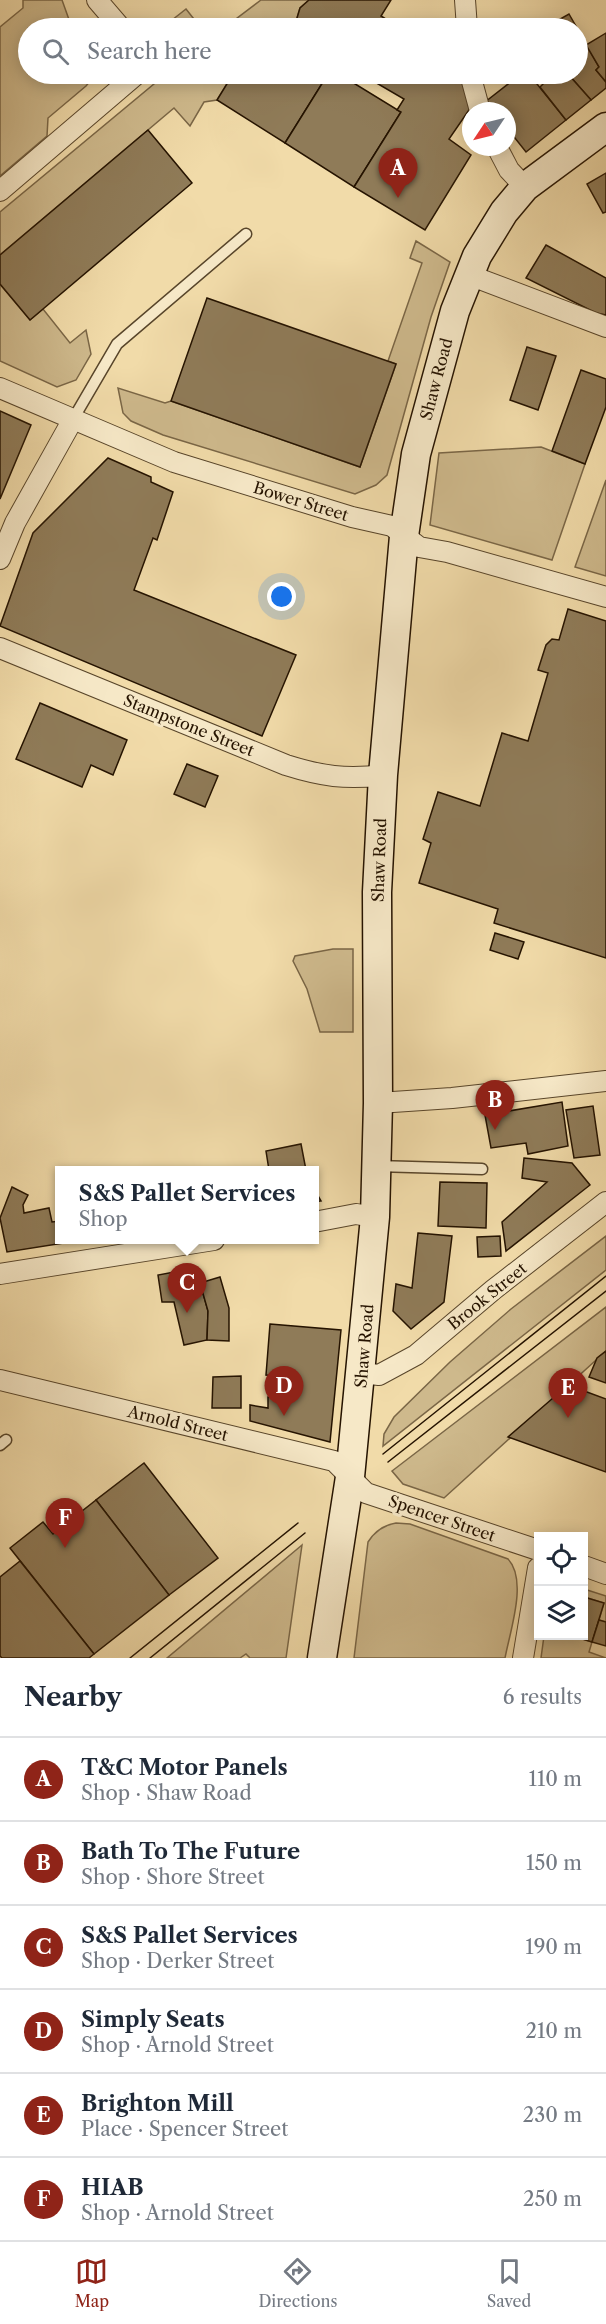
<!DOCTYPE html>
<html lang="en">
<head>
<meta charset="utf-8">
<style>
	:root { --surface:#fff; --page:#f2f2f3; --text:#1f2937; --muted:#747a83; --line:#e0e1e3; --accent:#8f2418 }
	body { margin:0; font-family:"Libre Caslon Text",serif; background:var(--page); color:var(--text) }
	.controls { position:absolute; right:18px; bottom:18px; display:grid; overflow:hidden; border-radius:0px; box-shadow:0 3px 15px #0003 }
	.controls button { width:54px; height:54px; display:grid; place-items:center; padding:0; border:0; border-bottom:2px solid var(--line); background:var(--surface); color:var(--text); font:30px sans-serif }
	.compass { position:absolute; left:462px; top:102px; width:54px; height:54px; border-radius:50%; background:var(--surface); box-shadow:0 3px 15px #0003; rotate:235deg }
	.you { position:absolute; left:282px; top:597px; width:21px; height:21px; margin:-15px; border:4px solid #fff; border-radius:50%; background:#1a73e8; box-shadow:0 0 0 9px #1a73e833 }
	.badge { display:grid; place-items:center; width:39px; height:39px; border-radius:50%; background:var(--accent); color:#fff; font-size:20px; font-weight:700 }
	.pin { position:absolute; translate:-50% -50px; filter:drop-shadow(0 2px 3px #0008) }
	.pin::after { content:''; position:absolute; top:32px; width:21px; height:18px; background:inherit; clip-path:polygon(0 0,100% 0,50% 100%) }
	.popup { position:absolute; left:55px; top:1166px; width:264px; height:78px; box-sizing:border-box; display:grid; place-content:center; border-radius:0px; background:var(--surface); filter:drop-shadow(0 2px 4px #0005); font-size:20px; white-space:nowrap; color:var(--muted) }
	.popup b { font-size:22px; color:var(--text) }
	.popup::after { content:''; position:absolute; left:50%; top:100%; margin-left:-12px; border:12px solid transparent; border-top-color:var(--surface) }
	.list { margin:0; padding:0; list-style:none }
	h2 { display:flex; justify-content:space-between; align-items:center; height:78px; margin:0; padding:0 24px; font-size:26px }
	h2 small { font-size:20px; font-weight:400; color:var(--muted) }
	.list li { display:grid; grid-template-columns:39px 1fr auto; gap:18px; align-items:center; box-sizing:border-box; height:84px; padding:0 24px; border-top:2px solid var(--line) }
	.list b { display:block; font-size:22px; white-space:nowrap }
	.list p { margin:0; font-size:20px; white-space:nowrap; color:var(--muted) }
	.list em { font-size:20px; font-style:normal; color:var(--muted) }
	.icon { flex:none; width:33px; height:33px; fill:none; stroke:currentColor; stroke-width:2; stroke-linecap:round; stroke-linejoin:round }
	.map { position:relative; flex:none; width:606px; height:1658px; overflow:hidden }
	.search { position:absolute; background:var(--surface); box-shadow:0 3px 15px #0003; left:18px; right:18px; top:18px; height:66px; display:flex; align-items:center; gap:15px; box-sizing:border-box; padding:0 21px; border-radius:33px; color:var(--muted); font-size:22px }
	.sheet { height:582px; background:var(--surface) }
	nav { display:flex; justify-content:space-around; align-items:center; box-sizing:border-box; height:84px; border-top:2px solid var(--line); background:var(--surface); font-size:16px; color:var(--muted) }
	nav a { display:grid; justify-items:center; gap:3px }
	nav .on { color:var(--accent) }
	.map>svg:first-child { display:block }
	.green { fill:#ceb98c; stroke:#7a6646; stroke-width:1.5 }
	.building { fill:#8f7b58; stroke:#251300; stroke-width:1.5 }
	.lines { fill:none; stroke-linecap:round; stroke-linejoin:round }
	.service-casing { stroke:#58452a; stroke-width:13 }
	.minor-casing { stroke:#58452a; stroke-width:22 }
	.secondary-casing { stroke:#251300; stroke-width:31 }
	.service { stroke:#f6e8c7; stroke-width:10 }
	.minor { stroke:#f6e8c7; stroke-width:20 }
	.secondary { stroke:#f6e8c7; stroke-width:28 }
	.tram { stroke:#251300; stroke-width:1.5 }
	.labels { text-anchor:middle; stroke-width:6; stroke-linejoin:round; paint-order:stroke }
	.street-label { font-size:16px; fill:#251300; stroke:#f6e8c7 }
</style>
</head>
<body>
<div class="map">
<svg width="606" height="1658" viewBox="0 0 606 1658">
	<rect width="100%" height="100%" fill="#f1dba9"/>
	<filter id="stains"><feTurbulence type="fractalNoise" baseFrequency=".00333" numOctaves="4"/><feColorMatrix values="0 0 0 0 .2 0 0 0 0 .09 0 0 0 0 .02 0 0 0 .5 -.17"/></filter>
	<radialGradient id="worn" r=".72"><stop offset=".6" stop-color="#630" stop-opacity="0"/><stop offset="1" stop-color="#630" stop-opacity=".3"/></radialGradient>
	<g class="green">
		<polygon points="23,0 62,0 72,28 28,28 28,74 96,74 86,86 48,118 47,136 0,176 0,27 23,8"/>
		<polygon points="261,0 309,0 300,8 294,28 267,28 263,26 261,28 224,28"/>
		<polygon points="186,9 201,28 162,28"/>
		<polygon points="166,74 233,74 217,100 204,102 190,126 174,108 0,255 0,212"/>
		<polygon points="416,241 450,262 431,317 387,475 376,485 355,494 163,435 131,421 123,413 118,388 165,403 171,401 360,467 396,364 388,361 422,263 410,258"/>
		<polygon points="0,284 30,320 43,309 70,343 86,330 91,354 76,380 57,387 0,361"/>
		<polygon points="541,447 585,464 552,560 430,525 439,453"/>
		<polygon points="606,480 606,576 575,567"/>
		<polygon points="333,949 353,949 353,1032 320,1032 307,989 293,961 295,956"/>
		<polygon points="606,1236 606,1270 383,1446 384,1434 394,1417 450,1362 511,1309"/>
		<polygon points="606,1307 606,1351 444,1498 403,1484 392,1471"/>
		<path d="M 396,1523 L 410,1524 L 508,1559 C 528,1580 510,1631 505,1658 L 354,1658 L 368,1542 C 375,1531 383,1525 396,1523 Z"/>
		<polygon points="302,1545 286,1658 250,1658 246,1654 240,1658 167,1658"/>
		<polygon points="584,1589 606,1596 606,1622 599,1620 604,1603 584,1597"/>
		<polygon points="544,1636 573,1636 592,1642 589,1652 606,1658 541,1658"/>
	</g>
	<g class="building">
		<polygon points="309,0 391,0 381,16 400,28 294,28 300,8"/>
		<polygon points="569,14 577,28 555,28 553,23"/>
		<polygon points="578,29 599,67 596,70 606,82 606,88 591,100 568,74 578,74"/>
		<polygon points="606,33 606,82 596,70 599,67 586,45"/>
		<polygon points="233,74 328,74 285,143 217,100"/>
		<polygon points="328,74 339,74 401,112 354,187 285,143"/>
		<polygon points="361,74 466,74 469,110 449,139 471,155 425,230 354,187 401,112 397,110 404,99"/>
		<polygon points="521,74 529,74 566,120 526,152 507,128 507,111 493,111 485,102"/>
		<polygon points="535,74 568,74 591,100 566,120 540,87 544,83"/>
		<polygon points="148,130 192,183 30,320 0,284 0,255"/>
		<polygon points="606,173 606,212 603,213 587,184"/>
		<polygon points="546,245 606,278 606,315 596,313 526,278"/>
		<polygon points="207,298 396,364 360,467 171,401"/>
		<polygon points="527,347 556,356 538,410 510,400"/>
		<polygon points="581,370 606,379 606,407 585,464 552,451"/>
		<polygon points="0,411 31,425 0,499"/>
		<polygon points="108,458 151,477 151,482 173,492 157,540 153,538 134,590 296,655 262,736 0,626 33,533"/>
		<polygon points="568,609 606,621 606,958 494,923 498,909 419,883 431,843 423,839 438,792 480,806 502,733 528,741 548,673 538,670 546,645 552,639 559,640"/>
		<polygon points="40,703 127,740 113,775 91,765 82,787 16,759"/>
		<polygon points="187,764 218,776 205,807 174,794"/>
		<polygon points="495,933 524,942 518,959 490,950"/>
		<polygon points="562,1102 568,1146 528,1154 526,1143 491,1148 485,1115"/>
		<polygon points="593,1106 600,1155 574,1158 566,1110"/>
		<polygon points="301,1144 306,1170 269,1170 266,1151"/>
		<polygon points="524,1158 572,1163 590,1185 506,1251 502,1222 547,1182 522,1178"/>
		<polygon points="440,1182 487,1183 486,1228 438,1226"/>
		<polygon points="12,1187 28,1195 23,1205 24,1213 49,1208 52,1222 60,1221 60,1240 70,1242 7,1252 0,1218"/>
		<polygon points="314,1189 321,1201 314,1202"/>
		<polygon points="418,1233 452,1236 444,1302 411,1329 393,1311 396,1284 412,1288"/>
		<polygon points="500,1236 501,1256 478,1257 477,1237"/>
		<polygon points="196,1268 208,1311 207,1340 184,1345 174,1302 162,1302 158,1275"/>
		<polygon points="220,1277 229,1308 229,1341 207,1340 208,1311 200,1283"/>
		<polygon points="270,1324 341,1330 330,1442 250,1421 250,1405 268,1408 268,1397 285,1398 286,1377 266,1375"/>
		<polygon points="606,1351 606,1383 589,1377 597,1358"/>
		<polygon points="241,1376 241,1408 212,1408 213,1377"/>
		<polygon points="568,1385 606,1399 606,1472 508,1437"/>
		<polygon points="144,1463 218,1558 169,1595 96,1500"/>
		<polygon points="96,1500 169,1595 94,1654 10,1548 43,1522 53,1534"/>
		<polygon points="20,1561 94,1654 89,1658 2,1658 0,1656 0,1577"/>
		<polygon points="584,1597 604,1603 592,1642 573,1636 584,1636"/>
		<polygon points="599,1620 606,1622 606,1646 592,1642"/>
	</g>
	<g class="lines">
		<defs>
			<g id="service">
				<polyline points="72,421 117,344 246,234"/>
				<polyline points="376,1166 482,1169"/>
				<polyline points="0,1445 6,1440"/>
			</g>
			<g id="minor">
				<polyline points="97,0 121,28"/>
				<polyline points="465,0 467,28"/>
				<polyline points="470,74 480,111"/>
				<polyline points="497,147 509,170 525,187"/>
				<polyline points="0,191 137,74"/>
				<polyline points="469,275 606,327"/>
				<polyline points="0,388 174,462 352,517 392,526 419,547 447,552 606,597"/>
				<polyline points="0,559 15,523 72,421"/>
				<path d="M 0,648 L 286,765 C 321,776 346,780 383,775"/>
				<polyline points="378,1103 452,1098 606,1081"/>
				<polyline points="314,1222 356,1214 375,1217"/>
				<polyline points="0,1274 214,1240"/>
				<polyline points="362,1373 379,1375 416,1355 493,1290 606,1202"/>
				<polyline points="0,1380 334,1461 366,1493 538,1550"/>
				<polyline points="584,1566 606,1574"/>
				<polyline points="523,1658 538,1568"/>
			</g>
			<polyline id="secondary" points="322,1658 350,1477 375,1217 378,1103 377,892 383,775 404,536 416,454 455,311 477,256 504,212 525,187 606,127"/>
		</defs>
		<use href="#service" class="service-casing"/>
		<use href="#minor" class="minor-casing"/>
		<use href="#secondary" class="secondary-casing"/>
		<use href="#service" class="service"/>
		<use href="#minor" class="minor"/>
		<use href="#secondary" class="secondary"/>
		<g class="tram">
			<polyline points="383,1454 606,1276"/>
			<polyline points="388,1462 606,1291"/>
			<polyline points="130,1658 298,1523"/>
			<polyline points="150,1658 305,1533"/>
		</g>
	</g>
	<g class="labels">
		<g class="street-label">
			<text transform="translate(436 379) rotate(-75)" y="6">Shaw Road</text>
			<text transform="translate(301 501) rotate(17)" y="6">Bower Street</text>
			<text transform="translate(189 725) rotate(22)" y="6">Stampstone Street</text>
			<text transform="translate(379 860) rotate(-88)" y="6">Shaw Road</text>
			<text transform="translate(487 1296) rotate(-39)" y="6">Brook Street</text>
			<text transform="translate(364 1346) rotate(-85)" y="6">Shaw Road</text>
			<text transform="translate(178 1423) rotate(14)" y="6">Arnold Street</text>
			<text transform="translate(442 1518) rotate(19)" y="6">Spencer Street</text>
		</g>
	</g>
	<rect width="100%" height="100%" filter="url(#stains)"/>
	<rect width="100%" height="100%" fill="url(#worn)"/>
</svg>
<div class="controls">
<button><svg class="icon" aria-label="locate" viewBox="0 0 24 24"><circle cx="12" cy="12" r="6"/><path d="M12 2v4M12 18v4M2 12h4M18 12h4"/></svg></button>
<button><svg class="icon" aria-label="layers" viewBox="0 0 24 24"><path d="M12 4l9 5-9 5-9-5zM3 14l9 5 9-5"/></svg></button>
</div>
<svg class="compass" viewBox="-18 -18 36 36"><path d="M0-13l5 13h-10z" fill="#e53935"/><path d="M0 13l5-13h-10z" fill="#747a83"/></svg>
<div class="you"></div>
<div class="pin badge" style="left:398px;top:198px">A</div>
<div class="pin badge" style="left:495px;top:1130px">B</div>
<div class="pin badge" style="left:187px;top:1313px">C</div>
<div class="popup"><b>S&amp;S Pallet Services</b>Shop</div>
<div class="pin badge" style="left:284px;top:1416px">D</div>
<div class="pin badge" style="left:568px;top:1418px">E</div>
<div class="pin badge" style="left:65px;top:1548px">F</div>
<div class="search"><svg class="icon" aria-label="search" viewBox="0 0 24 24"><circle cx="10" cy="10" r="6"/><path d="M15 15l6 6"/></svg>Search here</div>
</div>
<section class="sheet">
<h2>Nearby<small>6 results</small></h2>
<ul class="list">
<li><span class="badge">A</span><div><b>T&amp;C Motor Panels</b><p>Shop · Shaw Road</p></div><em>110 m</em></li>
<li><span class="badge">B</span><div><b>Bath To The Future</b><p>Shop · Shore Street</p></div><em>150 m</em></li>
<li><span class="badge">C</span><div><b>S&amp;S Pallet Services</b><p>Shop · Derker Street</p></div><em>190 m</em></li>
<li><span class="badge">D</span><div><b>Simply Seats</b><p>Shop · Arnold Street</p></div><em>210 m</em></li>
<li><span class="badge">E</span><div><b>Brighton Mill</b><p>Place · Spencer Street</p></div><em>230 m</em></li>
<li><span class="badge">F</span><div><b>HIAB</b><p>Shop · Arnold Street</p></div><em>250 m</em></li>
</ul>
</section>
<nav>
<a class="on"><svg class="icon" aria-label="map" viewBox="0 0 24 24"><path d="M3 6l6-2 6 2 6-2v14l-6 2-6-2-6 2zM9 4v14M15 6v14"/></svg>Map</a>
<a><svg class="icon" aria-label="directions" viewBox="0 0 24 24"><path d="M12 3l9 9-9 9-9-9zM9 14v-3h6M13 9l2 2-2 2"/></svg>Directions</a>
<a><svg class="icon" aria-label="saved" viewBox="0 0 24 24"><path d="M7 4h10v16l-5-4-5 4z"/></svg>Saved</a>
</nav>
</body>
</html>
